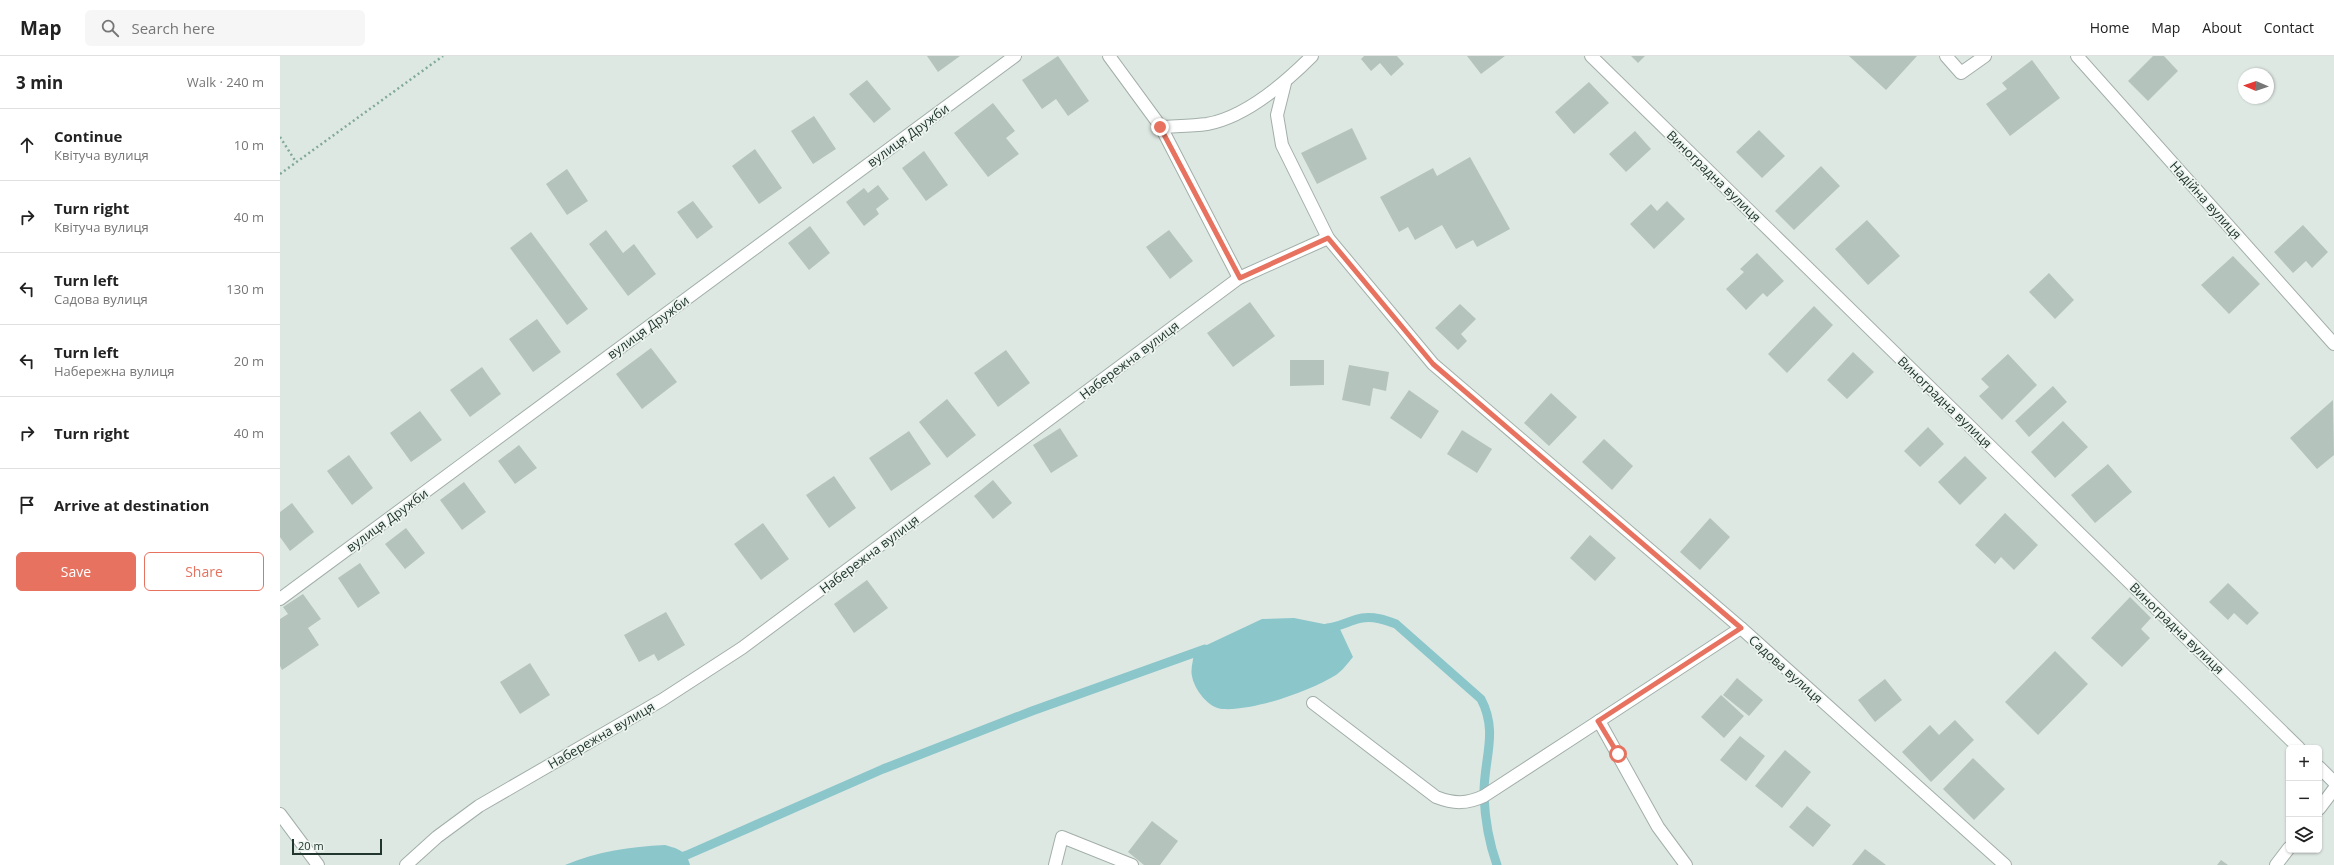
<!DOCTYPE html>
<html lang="en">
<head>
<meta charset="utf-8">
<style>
	:root { --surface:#fff; --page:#f6f6f6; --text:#222; --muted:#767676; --line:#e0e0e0; --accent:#e6725f }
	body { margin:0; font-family:"Open Sans",sans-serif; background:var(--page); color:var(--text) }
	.controls { position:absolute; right:12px; bottom:12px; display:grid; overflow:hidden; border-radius:6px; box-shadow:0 1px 3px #0004 }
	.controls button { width:36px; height:36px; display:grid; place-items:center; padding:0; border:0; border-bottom:1px solid var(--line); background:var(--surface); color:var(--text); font:20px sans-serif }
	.compass { position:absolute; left:1958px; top:12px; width:36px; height:36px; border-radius:50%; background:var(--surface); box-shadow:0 1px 3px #0004; rotate:272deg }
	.scale { position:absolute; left:12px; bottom:10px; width:90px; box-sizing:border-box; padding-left:4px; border:2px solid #21362e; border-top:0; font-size:11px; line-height:14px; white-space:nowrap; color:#21362e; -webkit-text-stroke:3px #eef5f1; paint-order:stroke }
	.stop { position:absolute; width:12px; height:12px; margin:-9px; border:3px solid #e6725f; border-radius:50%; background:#fff }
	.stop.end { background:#e6725f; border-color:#fff; box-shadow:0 1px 4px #0008 }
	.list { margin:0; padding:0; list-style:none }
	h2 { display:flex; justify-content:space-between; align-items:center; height:52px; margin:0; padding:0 16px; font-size:17px }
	h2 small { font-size:13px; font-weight:400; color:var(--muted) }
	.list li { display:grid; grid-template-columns:26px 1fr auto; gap:12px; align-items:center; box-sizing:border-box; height:72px; padding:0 16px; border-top:1px solid var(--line) }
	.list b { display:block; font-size:15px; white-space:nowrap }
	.list p { margin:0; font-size:13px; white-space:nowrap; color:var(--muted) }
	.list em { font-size:13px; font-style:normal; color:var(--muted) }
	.actions { display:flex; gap:8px; padding:12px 16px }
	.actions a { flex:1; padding:9px 0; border:1px solid var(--accent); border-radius:6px; text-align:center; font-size:14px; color:var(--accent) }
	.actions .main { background:var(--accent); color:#fff }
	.icon { flex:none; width:22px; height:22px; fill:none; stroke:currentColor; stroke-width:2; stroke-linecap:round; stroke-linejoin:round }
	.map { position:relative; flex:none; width:2054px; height:809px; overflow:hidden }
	header { display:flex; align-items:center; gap:24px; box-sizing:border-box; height:56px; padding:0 20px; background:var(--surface); border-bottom:1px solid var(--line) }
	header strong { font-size:19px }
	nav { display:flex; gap:22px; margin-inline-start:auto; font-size:14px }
	.search { width:280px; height:36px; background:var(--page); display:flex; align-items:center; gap:10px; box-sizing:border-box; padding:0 14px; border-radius:6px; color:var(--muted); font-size:15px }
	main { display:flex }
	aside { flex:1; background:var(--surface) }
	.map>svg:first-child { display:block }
	.water { fill:#8ac6ca }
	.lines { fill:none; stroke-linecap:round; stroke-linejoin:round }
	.stream { stroke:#8ac6ca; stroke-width:9 }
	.building { fill:#b4c3bb }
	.service-casing { stroke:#a2afa9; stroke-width:14 }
	.minor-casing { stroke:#a2afa9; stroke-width:14 }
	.path { stroke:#81a999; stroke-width:2.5; stroke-dasharray:2 3; stroke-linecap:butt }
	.service { stroke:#fff; stroke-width:12 }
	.minor { stroke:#fff; stroke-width:12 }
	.route { stroke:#e6725f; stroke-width:5 }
	.labels { text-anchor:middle; stroke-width:3.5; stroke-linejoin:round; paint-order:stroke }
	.street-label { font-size:13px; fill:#21362e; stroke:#eef5f1 }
</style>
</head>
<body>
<header>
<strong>Map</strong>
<div class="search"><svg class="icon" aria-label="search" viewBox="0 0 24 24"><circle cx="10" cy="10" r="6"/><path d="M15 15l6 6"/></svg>Search here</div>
<nav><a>Home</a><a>Map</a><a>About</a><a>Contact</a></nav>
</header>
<main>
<aside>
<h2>3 min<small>Walk · 240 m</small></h2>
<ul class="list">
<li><svg class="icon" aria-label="ahead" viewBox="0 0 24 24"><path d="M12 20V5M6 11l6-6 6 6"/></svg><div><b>Continue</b><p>Квітуча вулиця</p></div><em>10 m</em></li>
<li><svg class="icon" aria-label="right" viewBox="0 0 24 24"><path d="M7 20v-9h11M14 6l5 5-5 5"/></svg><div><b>Turn right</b><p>Квітуча вулиця</p></div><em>40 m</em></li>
<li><svg class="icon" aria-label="left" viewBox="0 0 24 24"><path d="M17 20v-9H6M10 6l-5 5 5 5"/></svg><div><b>Turn left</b><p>Садова вулиця</p></div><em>130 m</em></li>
<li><svg class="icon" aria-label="left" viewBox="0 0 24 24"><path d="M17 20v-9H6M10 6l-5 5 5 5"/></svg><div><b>Turn left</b><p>Набережна вулиця</p></div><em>20 m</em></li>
<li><svg class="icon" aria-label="right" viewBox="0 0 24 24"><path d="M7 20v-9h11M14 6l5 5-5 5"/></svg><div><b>Turn right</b></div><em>40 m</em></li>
<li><svg class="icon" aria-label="arrive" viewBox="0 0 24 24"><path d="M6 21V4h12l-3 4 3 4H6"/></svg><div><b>Arrive at destination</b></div></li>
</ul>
<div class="actions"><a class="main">Save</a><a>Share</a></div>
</aside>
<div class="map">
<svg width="2054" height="809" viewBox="0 0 2054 809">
	<rect width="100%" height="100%" fill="#dee8e3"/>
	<g class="water">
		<path d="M 1014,562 L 1059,571 L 1073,601 C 1068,607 1062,615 1056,619 C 1030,635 974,655 943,653 C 929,653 914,633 912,620 C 910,613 914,603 914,595 L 982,563 Z"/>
		<path d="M 385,789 C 399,793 406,795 410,809 L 285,809 C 318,795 350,791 385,789 Z"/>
	</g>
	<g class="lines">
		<g class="stream">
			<path d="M 1047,572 C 1060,571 1070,564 1082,562 C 1094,560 1105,564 1116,568 L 1201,643 C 1219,677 1203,704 1204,740 C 1205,763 1209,787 1217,809"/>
			<polyline points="376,809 407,799 603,713 752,655 925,593"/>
		</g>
	</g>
	<g class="building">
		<polygon points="647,0 680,0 658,16"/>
		<polygon points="778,0 809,45 788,60 776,43 762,53 742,24"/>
		<polygon points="1084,0 1117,0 1124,8 1111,20 1100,7 1091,15 1081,3"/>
		<polygon points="1187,0 1225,0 1201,18"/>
		<polygon points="1351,0 1365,0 1358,7"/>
		<polygon points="1569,0 1637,0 1606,34"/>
		<polygon points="1873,0 1884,0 1898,15 1868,45 1848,25"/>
		<polygon points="1752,4 1780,42 1730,80 1706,48 1727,33 1722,27"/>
		<polygon points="587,24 611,53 594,67 569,38"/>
		<polygon points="1309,26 1329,47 1294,78 1275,56"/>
		<polygon points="713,47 735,75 726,82 739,98 708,121 674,77"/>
		<polygon points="534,60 556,93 533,108 511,75"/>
		<polygon points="1072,72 1087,103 1037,128 1021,97"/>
		<polygon points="1479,74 1505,100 1482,122 1456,96"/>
		<polygon points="1355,75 1371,93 1346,116 1329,98"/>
		<polygon points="475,93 502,132 479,148 452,110"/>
		<polygon points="644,95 668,129 646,145 622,112"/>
		<polygon points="1190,101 1230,173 1197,191 1193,184 1176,193 1162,169 1135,184 1128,171 1119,176 1100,141 1153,112 1157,120"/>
		<polygon points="1541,110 1560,130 1514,174 1495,155"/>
		<polygon points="287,113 308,145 287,159 266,128"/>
		<polygon points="598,129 609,143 596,153 599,158 584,170 566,146 584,132 588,137"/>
		<polygon points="413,145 433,171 417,183 397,156"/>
		<polygon points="1387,145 1405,163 1374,193 1350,168 1371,148 1377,155"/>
		<polygon points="1587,164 1620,200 1588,229 1555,193"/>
		<polygon points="2023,169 2048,196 2032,212 2026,205 2013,217 1994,196"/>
		<polygon points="530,170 550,197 529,214 508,187"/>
		<polygon points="326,174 343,197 354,188 376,218 348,240 309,188"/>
		<polygon points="889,174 913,205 890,223 866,191"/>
		<polygon points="251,176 308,253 287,269 230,192"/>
		<polygon points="1477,197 1504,225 1487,241 1483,237 1466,254 1446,233 1464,216 1460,213"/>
		<polygon points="1953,200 1980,228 1949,258 1921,229"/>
		<polygon points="1769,217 1794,244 1775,263 1749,236"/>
		<polygon points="970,246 995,280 953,311 927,277"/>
		<polygon points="1180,248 1196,263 1181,278 1187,285 1178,294 1155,272"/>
		<polygon points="1534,250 1553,269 1507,317 1488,298"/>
		<polygon points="257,263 281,296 253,316 229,283"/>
		<polygon points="371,292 397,326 362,353 336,318"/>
		<polygon points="726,294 750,327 718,351 694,317"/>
		<polygon points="1573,296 1594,316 1567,343 1547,324"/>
		<polygon points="1728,298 1757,329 1722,364 1699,340 1709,331 1701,323"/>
		<polygon points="1010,304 1044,304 1044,329 1010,330"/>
		<polygon points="1069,309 1109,316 1106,335 1093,332 1090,350 1062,344"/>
		<polygon points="202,311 221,338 190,361 170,334"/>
		<polygon points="1773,330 1787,346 1749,381 1735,365"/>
		<polygon points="1129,334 1159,355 1141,383 1110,362"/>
		<polygon points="1271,337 1297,361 1269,390 1244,367"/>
		<polygon points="667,343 696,379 667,402 639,366"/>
		<polygon points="2053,344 2054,399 2037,413 2010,382"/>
		<polygon points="140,355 162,384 131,406 110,377"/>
		<polygon points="1783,365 1808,391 1775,422 1751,396"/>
		<polygon points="1648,371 1664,388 1640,411 1624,395"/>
		<polygon points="780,372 798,400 771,417 753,389"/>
		<polygon points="1182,374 1212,393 1197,417 1167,398"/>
		<polygon points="629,375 651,408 611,435 589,402"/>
		<polygon points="1324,383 1353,410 1332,434 1302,406"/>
		<polygon points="239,389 257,412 235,428 218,405"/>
		<polygon points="69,399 93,432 72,449 47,415"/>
		<polygon points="1685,400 1707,422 1680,449 1658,426"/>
		<polygon points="1828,408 1852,436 1815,467 1791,439"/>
		<polygon points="554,420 576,452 549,472 526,439"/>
		<polygon points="713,424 732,447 713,463 694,440"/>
		<polygon points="184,426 206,456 182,474 160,444"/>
		<polygon points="12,447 34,476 10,495 0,481 0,456"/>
		<polygon points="1725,457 1758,489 1734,514 1721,501 1715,508 1695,489"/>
		<polygon points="1430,462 1450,481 1420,514 1400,496"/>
		<polygon points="483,467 509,503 481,524 454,488"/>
		<polygon points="126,472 145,497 125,513 105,488"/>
		<polygon points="1310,479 1336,502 1315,525 1290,502"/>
		<polygon points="80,507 100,537 78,552 58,522"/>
		<polygon points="587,524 608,552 574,577 554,548"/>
		<polygon points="1948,527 1979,557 1967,569 1954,557 1948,564 1929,546"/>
		<polygon points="23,538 41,563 28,572 39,589 2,614 0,610 0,563 8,558 3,551"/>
		<polygon points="1850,541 1871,562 1861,573 1870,582 1842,611 1811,582"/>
		<polygon points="386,556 405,589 378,605 374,598 359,606 344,579"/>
		<polygon points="1775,595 1808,628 1758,679 1725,646"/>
		<polygon points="250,607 270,639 240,658 220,626"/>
		<polygon points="1457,622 1483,644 1469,660 1443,639"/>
		<polygon points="1605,623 1622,644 1595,666 1578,644"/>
		<polygon points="1441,639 1464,660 1444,682 1421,661"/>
		<polygon points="1675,664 1694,684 1651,726 1622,696 1650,669 1659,679"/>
		<polygon points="1460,680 1485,700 1466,725 1440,704"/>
		<polygon points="1505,694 1531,716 1502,752 1475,730"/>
		<polygon points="1693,702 1725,733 1694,764 1663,733"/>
		<polygon points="1527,750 1551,769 1533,791 1509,771"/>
		<polygon points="872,765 898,785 880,809 864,809 848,796"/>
		<polygon points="1585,793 1606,809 1572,809"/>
		<polygon points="1941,804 1948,809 1937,809"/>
	</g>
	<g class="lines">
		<defs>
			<g id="service">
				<path d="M 1033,647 L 1156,741 C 1174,748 1187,748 1204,740 L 1319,665"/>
				<polyline points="0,758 38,809"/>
			</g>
			<g id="minor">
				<path d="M 829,0 L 881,71 C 896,70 912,70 927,68 C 966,61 1005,27 1032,0"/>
				<polyline points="1311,0 2019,692"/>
				<polyline points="1666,0 1681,17 1705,0"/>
				<polyline points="1797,0 2054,288"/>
				<polyline points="1005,27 997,59 1002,89 1048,182 1153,308 1461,572 1725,809"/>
				<polyline points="881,71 959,222"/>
				<polyline points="0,543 735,0"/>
				<polyline points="2039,711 2054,726"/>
				<polyline points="2039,753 2054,733"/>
				<polyline points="126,809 157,781 199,750 382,644 462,592 959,222 1048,182"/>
				<polyline points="775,809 782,781 852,809"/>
				<polyline points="1406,809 1378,771 1319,665 1461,572"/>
				<polyline points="1996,809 2009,792"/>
			</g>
		</defs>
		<use href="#service" class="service-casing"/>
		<use href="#minor" class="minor-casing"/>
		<g class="path">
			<polyline points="0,81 16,106"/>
			<polyline points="0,118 163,0"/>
		</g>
		<use href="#service" class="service"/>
		<use href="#minor" class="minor"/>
	</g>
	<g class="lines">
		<polyline class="route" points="880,71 960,222 1048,182 1153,308 1461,572 1318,665 1338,698"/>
	</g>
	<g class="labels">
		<g class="street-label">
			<text transform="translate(628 79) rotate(-36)" y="5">вулиця Дружби</text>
			<text transform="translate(1434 120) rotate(44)" y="5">Виноградна вулиця</text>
			<text transform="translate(1926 144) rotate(48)" y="5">Надійна вулиця</text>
			<text transform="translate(368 271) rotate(-36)" y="5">вулиця Дружби</text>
			<text transform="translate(849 304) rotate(-37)" y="5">Набережна вулиця</text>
			<text transform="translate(1665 346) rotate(44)" y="5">Виноградна вулиця</text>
			<text transform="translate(107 464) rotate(-36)" y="5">вулиця Дружби</text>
			<text transform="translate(589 498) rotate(-37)" y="5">Набережна вулиця</text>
			<text transform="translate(1897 572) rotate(44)" y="5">Виноградна вулиця</text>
			<text transform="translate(1506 613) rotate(42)" y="5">Садова вулиця</text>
			<text transform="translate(321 679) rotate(-30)" y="5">Набережна вулиця</text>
		</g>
	</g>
</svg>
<div class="controls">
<button>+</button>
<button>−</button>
<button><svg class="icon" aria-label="layers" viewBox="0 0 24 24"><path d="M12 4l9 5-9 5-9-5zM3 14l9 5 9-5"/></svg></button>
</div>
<svg class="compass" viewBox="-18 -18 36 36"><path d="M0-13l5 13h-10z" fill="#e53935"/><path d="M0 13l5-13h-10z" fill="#767676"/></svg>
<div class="scale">20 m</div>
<div class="stop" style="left:1338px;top:698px"></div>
<div class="stop end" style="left:880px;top:71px"></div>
</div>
</main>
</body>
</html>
